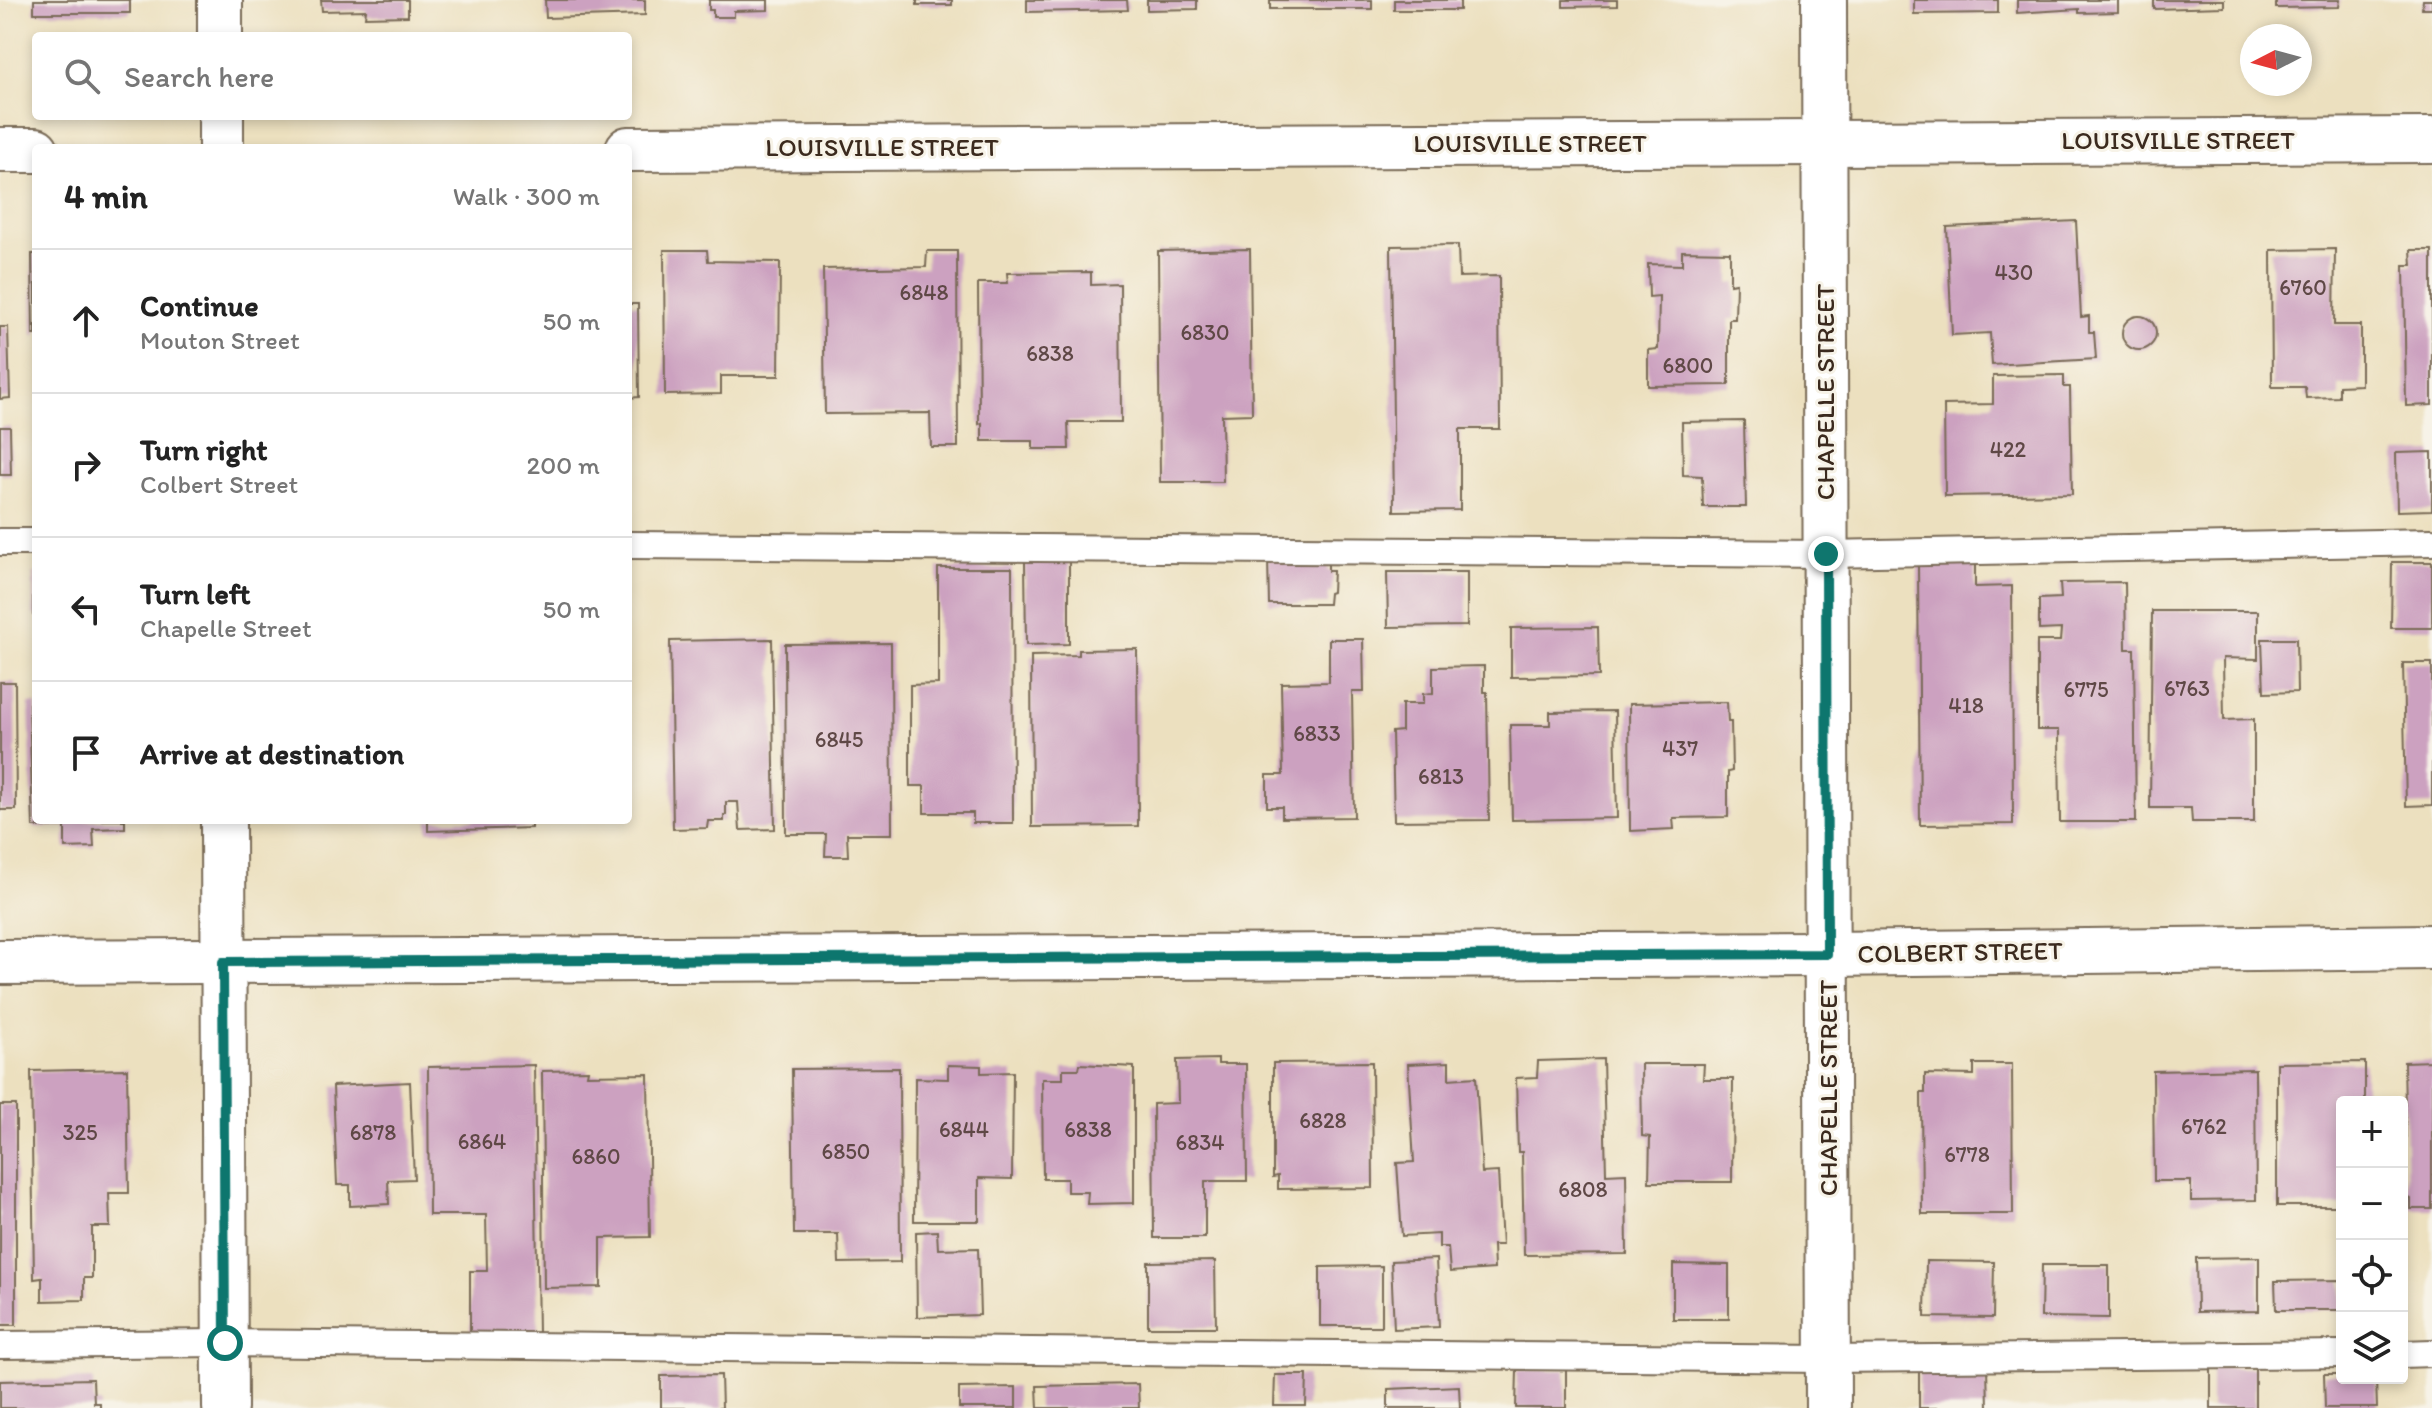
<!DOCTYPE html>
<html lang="en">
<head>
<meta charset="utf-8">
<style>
	:root { --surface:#fff; --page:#f6f6f6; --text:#222; --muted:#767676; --line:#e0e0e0 }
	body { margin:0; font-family:Itim,sans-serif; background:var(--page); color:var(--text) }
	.controls { position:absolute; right:24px; bottom:24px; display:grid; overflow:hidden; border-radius:8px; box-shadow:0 4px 12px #0003 }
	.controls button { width:72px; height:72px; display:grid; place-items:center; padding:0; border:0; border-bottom:2px solid var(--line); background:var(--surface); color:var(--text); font:40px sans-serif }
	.compass { position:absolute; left:2240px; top:24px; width:72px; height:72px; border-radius:50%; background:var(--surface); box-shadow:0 4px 12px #0003; rotate:264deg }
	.stop { position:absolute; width:24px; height:24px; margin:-18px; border:6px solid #0f766e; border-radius:50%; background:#fff }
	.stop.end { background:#0f766e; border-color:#fff; box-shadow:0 2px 8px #0008 }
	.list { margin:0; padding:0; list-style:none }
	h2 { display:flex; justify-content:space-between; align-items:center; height:104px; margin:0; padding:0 32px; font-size:34px }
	h2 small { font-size:26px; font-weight:400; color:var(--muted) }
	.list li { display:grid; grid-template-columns:52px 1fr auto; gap:24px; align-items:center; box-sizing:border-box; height:144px; padding:0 32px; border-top:2px solid var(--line) }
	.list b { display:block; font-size:30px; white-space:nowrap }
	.list p { margin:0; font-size:26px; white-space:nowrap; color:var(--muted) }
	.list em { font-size:26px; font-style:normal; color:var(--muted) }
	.icon { flex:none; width:44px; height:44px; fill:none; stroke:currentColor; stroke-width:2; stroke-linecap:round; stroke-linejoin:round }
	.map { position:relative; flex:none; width:2432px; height:1408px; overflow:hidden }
	.search { position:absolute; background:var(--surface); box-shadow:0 4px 12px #0003; left:32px; top:32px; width:600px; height:88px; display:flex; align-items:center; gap:20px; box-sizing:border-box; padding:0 28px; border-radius:8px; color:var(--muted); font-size:30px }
	.panel { position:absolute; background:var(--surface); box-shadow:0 4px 12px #0003; left:32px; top:144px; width:600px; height:680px; border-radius:8px }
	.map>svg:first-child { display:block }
	.building { fill:#cca1c0 }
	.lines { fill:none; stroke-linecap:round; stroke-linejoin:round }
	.lane-casing { stroke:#796a56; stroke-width:30 }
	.street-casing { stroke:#796a56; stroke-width:48 }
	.lane { stroke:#fff; stroke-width:26 }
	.street { stroke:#fff; stroke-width:44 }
	.route { stroke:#0f766e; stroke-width:10 }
	.labels { text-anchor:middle; stroke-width:6; stroke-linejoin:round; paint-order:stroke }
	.number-label { font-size:22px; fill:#5f4846 }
	.street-label { font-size:26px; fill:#3b2a1e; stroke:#f7f3e8 }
</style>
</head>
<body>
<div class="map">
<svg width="2432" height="1408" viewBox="0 0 2432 1408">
	<rect width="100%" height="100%" fill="#f7f3e8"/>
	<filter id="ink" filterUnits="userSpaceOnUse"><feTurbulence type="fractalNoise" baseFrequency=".0125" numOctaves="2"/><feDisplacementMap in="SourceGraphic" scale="16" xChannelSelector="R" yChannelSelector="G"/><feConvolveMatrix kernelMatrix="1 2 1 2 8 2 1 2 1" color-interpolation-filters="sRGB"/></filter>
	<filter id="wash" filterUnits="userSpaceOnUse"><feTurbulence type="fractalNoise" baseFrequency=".006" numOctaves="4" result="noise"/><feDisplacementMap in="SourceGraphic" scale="32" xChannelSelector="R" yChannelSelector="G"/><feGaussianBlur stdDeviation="1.8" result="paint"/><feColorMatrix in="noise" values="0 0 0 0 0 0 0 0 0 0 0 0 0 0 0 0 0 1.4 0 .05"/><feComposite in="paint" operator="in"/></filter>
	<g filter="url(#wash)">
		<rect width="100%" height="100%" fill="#ece0bf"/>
		<g id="blocks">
			<g class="building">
				<rect x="34" y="0" width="96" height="13"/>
				<polygon points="321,0 408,0 408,16 365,17 366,10 322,11"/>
				<polygon points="545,0 645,0 645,15 546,18"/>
				<polygon points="709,0 768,0 768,10 734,11 734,17 713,17 713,10 709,10"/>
				<rect x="917" y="0" width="35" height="5"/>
				<polygon points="1027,0 1127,0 1128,10 1027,12"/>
				<polygon points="1147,0 1197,0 1197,9 1147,10"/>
				<rect x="1270" y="0" width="102" height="9"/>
				<rect x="1394" y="0" width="66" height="10"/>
				<polygon points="1563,0 1617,0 1617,6 1563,7"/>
				<polygon points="1914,0 1998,0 1998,13 1914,14"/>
				<polygon points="2017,0 2118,0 2118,12 2079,13 2079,9 2017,13"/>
				<polygon points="2154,0 2224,0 2224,7 2154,9"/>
				<polygon points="2276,0 2340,0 2339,7 2276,8"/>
				<polygon points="2423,0 2432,0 2432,9 2422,9"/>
				<polygon points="2076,221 2081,317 2089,316 2089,332 2094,332 2096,359 1992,365 1990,333 1952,335 1947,227"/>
				<polygon points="1458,245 1459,277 1499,276 1500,429 1460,429 1460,510 1394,511 1391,246"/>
				<polygon points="1250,249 1252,414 1222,415 1223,482 1160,482 1158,251"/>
				<polygon points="2335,249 2334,325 2361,325 2361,385 2339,386 2339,397 2306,398 2305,387 2272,387 2271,250"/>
				<polygon points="664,250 707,250 708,261 780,262 779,376 721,376 721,394 665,395"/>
				<polygon points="2411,250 2432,250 2432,405 2406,406 2404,265 2412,265"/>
				<polygon points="927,251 957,251 958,447 931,447 930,413 825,414 823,269 926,267"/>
				<polygon points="1682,251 1730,252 1730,284 1736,283 1735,319 1729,319 1729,385 1648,386 1648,350 1658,349 1659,296 1649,297 1648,264 1682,265"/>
				<polygon points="32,254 36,254 36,335 33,335"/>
				<polygon points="1091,272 1091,285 1120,284 1121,422 1068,422 1069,449 1033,449 1033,441 982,441 982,423 979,424 978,283 1008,283 1007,273"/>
				<polygon points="628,304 638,304 639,397 628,398"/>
				<circle cx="2139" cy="333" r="17"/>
				<polygon points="0,327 8,327 10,398 0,399"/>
				<polygon points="2064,375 2064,387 2070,387 2072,494 1945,496 1944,405 1993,404 1993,376"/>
				<polygon points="1744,421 1746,507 1703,507 1702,476 1683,475 1682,422"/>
				<polygon points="0,427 10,427 11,475 0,475"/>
				<polygon points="2432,452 2432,510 2397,511 2396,453"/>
				<polygon points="1268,559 1328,559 1328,571 1333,571 1332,592 1329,593 1328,604 1269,604"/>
				<polygon points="1069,560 1069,644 1026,645 1025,561"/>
				<polygon points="2392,562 2432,562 2432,628 2391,628"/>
				<polygon points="1918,564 1975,564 1975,587 2012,586 2013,824 1920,825"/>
				<polygon points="938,568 1012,568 1013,823 973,823 973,813 924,813 924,786 910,786 910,685 938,684"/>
				<polygon points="1387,572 1467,572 1467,626 1388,627"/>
				<rect x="33" y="573" width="3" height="42"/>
				<polygon points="2125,582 2126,649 2134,649 2136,822 2060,822 2059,730 2037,730 2037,641 2060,641 2061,629 2039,630 2039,599 2061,598 2060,583"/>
				<polygon points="2152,611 2258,611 2258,659 2223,658 2224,720 2254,719 2254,822 2192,822 2191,808 2150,808"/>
				<polygon points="1598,627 1599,676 1511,677 1511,628"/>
				<polygon points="772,639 775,829 740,830 738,802 726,802 726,815 724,815 724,821 708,821 707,828 673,829 670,641"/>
				<polygon points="1329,639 1363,639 1364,692 1352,692 1354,817 1282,818 1282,807 1267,807 1267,775 1283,775 1281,683 1329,682"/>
				<polygon points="2262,639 2296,639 2297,692 2264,693"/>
				<polygon points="891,643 892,834 847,834 848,856 825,856 826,834 786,834 785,644"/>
				<polygon points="1137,649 1138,826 1032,827 1031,656 1079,655 1079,650"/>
				<polygon points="2403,663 2432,663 2432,805 2406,806"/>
				<polygon points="1484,666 1484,692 1487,692 1489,820 1394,821 1392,732 1402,731 1402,704 1423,704 1423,694 1433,693 1433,667"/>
				<polygon points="0,682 15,682 16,810 0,810"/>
				<polygon points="1727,702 1728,722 1731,722 1732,771 1728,772 1728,817 1673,818 1674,829 1630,831 1629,704"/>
				<polygon points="29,704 36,704 36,820 125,820 125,828 93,829 94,847 65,848 65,826 33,827"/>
				<polygon points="1615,711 1617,818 1512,820 1510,725 1550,725 1550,712"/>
				<polygon points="428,820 531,820 531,828 428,831"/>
				<polygon points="1218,1059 1218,1064 1246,1064 1247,1181 1205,1181 1205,1238 1154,1238 1153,1104 1178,1103 1177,1060"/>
				<polygon points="1603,1059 1606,1174 1626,1173 1627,1254 1524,1255 1522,1152 1518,1152 1516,1078 1537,1077 1538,1061"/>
				<polygon points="2432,1061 2432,1209 2411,1209 2411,1199 2407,1198 2404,1062"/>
				<polygon points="1372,1062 1373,1188 1278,1189 1278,1176 1273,1177 1273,1063"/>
				<polygon points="1449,1062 1449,1079 1476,1077 1482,1173 1498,1172 1502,1245 1493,1245 1494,1269 1450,1272 1448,1247 1439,1247 1439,1234 1402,1236 1397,1163 1414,1162 1408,1064"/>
				<polygon points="2365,1062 2365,1102 2342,1102 2342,1206 2277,1206 2277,1063"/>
				<polygon points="1080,1064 1134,1067 1134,1203 1087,1204 1088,1192 1067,1192 1067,1179 1043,1179 1042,1079 1063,1079 1063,1069 1079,1069"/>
				<polygon points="1641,1064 1704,1064 1703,1079 1733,1079 1732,1182 1649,1182 1650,1137 1642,1136"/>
				<polygon points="1974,1064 2012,1064 2013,1214 1922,1214 1921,1093 1925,1093 1925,1074 1974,1075"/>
				<polygon points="534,1065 538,1334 470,1335 470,1271 487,1271 486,1215 429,1215 428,1067"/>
				<polygon points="948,1065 981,1066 981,1073 1013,1072 1012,1179 979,1178 979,1221 914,1221 915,1078 948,1079"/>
				<polygon points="899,1068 900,1262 839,1263 838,1234 794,1234 792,1069"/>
				<polygon points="127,1069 129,1193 109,1193 110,1227 92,1227 92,1278 84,1278 84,1300 42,1301 42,1278 34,1279 31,1071"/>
				<polygon points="2255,1069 2256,1200 2191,1201 2191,1181 2154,1181 2153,1071"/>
				<polygon points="588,1070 587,1075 648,1074 650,1237 601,1238 601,1287 544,1288 542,1071"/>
				<polygon points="410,1082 414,1179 388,1180 389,1204 350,1206 350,1185 337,1185 333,1086"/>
				<rect x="0" y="1105" width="16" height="220"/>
				<polygon points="937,1231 938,1249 978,1248 980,1315 917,1317 916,1232"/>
				<polygon points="2259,1257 2259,1311 2197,1312 2196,1258"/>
				<polygon points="1436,1259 1439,1327 1394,1329 1391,1261"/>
				<polygon points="1215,1261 1216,1327 1148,1327 1148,1262"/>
				<polygon points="1926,1261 1994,1262 1993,1318 1925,1317"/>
				<polygon points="1673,1264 1729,1265 1729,1319 1673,1319"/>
				<polygon points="2042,1265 2109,1265 2109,1318 2041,1317"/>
				<polygon points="1382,1266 1382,1326 1320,1326 1320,1267"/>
				<polygon points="2342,1280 2342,1310 2276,1310 2275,1281"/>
				<polygon points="1987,1366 1988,1408 1919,1408 1919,1367"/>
				<polygon points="2211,1367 2255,1368 2255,1408 2211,1408"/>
				<polygon points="1517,1370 1566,1370 1566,1408 1516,1408"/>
				<polygon points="2324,1374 2342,1374 2342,1378 2376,1378 2377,1408 2325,1408"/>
				<polygon points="721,1375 722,1408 661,1408 661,1376"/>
				<polygon points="1275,1375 1307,1375 1306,1406 1274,1406"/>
				<polygon points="93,1379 94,1403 100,1403 100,1408 0,1408 0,1381"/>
				<polygon points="1138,1384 1139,1408 1038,1408 1037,1386"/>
				<polygon points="1459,1386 1460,1408 1388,1408 1388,1389"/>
				<polygon points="1016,1387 1016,1408 959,1408 959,1388"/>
			</g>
		</g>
	</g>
	<g filter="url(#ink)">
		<use href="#blocks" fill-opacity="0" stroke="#796a56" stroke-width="2"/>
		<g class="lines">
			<defs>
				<g id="lane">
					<polyline points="0,542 36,542"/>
					<polyline points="628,545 1826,554 2432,542"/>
					<polyline points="0,1345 225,1343 1828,1359 2342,1354"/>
					<polyline points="2402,1354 2432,1353"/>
				</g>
				<g id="street">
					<polyline points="220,0 220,36"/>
					<polyline points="1824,0 1828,1408"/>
					<polyline points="221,116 221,148"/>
					<polyline points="628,149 2432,140"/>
					<polyline points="0,150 36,150"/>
					<polyline points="223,820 225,1408"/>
					<polyline points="0,962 1827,954 2432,947"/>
				</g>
			</defs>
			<use href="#lane" class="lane-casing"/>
			<use href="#street" class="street-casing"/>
			<use href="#lane" class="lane"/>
			<use href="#street" class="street"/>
		</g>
	</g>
	<g class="lines" filter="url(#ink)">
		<polyline class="route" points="225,1343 223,962 1827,954 1826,554"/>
	</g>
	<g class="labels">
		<g class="number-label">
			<text x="2014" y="280">430</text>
			<text x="2303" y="295">6760</text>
			<text x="924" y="300">6848</text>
			<text x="1205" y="340">6830</text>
			<text x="1050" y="361">6838</text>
			<text x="1688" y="373">6800</text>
			<text x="2008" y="457">422</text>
			<text x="2187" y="696">6763</text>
			<text x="2086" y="697">6775</text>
			<text x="1966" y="713">418</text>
			<text x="1317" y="741">6833</text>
			<text x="839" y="747">6845</text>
			<text x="1680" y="756">437</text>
			<text x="1441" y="784">6813</text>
			<text x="1323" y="1128">6828</text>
			<text x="2204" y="1134">6762</text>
			<text x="964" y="1137">6844</text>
			<text x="1088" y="1137">6838</text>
			<text x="80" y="1140">325</text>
			<text x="373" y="1140">6878</text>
			<text x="482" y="1149">6864</text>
			<text x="1200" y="1150">6834</text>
			<text x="846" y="1159">6850</text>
			<text x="1967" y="1162">6778</text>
			<text x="596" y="1164">6860</text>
			<text x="1583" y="1197">6808</text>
		</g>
		<g class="street-label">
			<text x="2178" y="149">LOUISVILLE STREET</text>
			<text x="1530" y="152">LOUISVILLE STREET</text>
			<text x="882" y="156">LOUISVILLE STREET</text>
			<text transform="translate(1825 392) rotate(-90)" y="9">CHAPELLE STREET</text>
			<text transform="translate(1960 952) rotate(-1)" y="9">COLBERT STREET</text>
			<text transform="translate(1828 1088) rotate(-90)" y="9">CHAPELLE STREET</text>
		</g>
	</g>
</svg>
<div class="controls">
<button>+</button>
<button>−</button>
<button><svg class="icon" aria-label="locate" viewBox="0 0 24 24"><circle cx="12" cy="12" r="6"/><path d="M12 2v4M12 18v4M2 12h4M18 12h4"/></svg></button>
<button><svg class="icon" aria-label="layers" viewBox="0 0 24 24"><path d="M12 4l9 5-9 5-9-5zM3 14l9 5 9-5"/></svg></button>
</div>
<svg class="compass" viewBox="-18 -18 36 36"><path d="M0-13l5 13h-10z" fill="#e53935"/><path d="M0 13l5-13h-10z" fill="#767676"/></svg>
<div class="stop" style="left:225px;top:1343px"></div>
<div class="stop end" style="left:1826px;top:554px"></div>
<div class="search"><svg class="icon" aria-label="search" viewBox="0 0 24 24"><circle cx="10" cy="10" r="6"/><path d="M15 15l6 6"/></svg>Search here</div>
<section class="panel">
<h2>4 min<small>Walk · 300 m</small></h2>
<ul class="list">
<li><svg class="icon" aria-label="ahead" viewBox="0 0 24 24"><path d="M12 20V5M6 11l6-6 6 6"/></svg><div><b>Continue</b><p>Mouton Street</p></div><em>50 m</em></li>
<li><svg class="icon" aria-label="right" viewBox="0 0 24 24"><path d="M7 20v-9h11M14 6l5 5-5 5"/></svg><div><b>Turn right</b><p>Colbert Street</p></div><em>200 m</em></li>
<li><svg class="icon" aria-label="left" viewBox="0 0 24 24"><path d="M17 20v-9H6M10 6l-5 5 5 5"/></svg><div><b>Turn left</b><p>Chapelle Street</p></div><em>50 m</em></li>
<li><svg class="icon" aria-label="arrive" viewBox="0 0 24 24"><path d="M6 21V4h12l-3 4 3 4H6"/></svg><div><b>Arrive at destination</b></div></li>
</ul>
</section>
</div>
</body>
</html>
